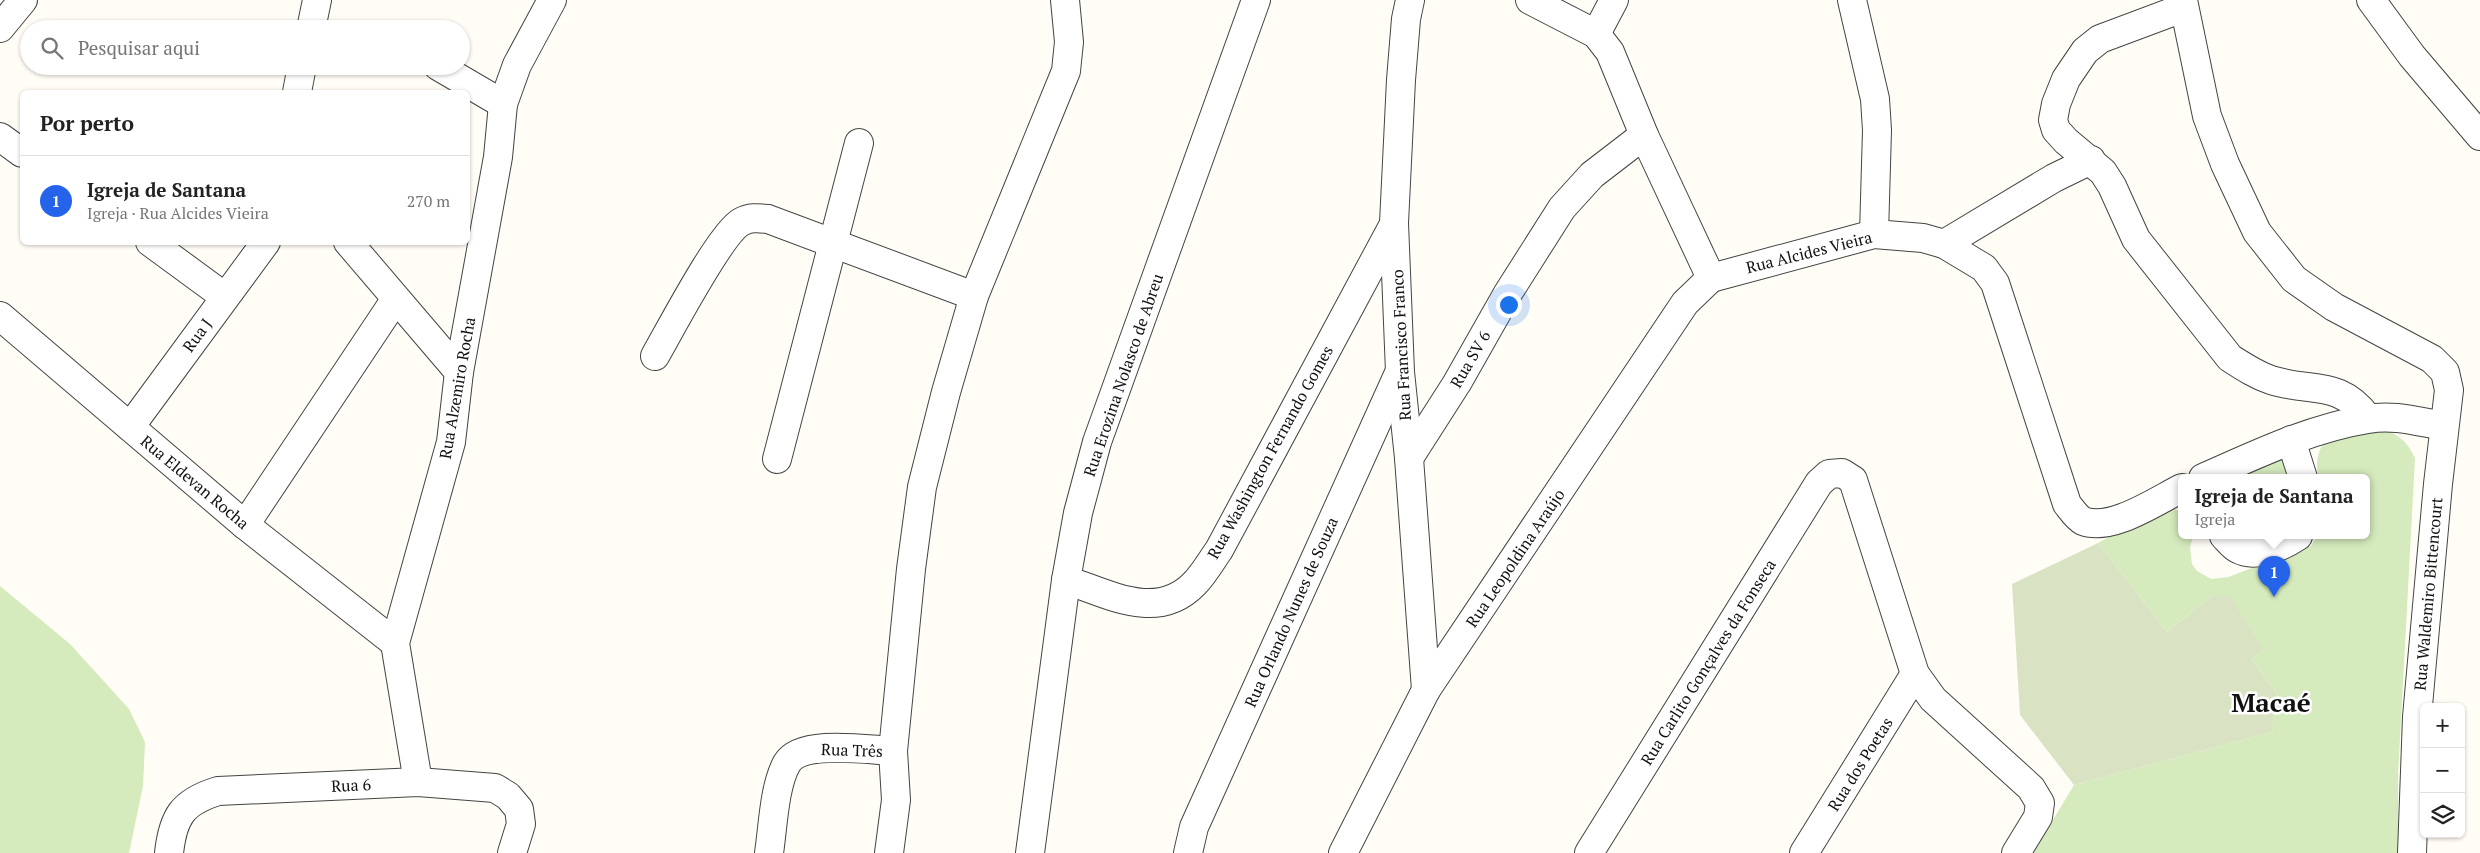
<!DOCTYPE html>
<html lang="pt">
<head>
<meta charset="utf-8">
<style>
	:root { --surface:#fff; --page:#f2f2f2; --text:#222; --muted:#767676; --line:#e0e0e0; --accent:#2563eb }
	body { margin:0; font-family:"PT Serif",serif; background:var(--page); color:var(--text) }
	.controls { position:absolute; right:15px; bottom:15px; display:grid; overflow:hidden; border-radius:8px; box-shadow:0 1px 4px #0004 }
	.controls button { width:45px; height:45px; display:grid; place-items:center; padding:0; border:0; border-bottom:1px solid var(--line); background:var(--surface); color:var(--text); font:25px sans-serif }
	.you { position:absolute; left:1508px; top:304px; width:18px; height:18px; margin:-12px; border:4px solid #fff; border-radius:50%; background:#1a73e8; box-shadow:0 0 0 8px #1a73e833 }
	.badge { display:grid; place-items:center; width:32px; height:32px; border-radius:50%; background:var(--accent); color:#fff; font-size:16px; font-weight:700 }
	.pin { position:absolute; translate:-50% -41px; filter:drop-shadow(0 1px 2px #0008) }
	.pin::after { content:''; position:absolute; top:26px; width:18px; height:15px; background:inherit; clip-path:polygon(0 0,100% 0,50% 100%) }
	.popup { position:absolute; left:2178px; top:474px; width:192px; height:65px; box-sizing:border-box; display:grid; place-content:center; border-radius:8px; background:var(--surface); filter:drop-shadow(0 1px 4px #0005); font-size:16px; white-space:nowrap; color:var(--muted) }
	.popup b { font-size:19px; color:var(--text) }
	.popup::after { content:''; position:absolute; left:50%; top:100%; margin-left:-10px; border:10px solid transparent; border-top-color:var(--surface) }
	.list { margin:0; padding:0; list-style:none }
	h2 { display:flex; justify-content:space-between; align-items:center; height:65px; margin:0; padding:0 20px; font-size:21px }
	h2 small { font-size:16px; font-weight:400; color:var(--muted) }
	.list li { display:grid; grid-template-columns:32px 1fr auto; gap:15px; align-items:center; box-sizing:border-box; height:90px; padding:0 20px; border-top:1px solid var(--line) }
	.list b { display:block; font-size:19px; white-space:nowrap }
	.list p { margin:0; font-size:16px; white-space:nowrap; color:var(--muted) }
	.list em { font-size:16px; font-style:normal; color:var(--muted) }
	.icon { flex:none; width:28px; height:28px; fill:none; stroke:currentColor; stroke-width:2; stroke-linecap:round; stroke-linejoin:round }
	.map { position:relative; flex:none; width:2480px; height:853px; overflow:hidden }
	.search { position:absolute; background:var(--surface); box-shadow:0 1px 4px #0004; left:20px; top:20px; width:450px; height:55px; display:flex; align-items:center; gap:12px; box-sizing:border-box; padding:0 18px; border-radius:28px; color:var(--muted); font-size:19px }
	.panel { position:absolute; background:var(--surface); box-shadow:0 1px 4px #0004; left:20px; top:90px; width:450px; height:155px; border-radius:8px }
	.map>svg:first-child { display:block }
	.green { fill:#d5ebbd }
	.cemetery { fill:#d9e3c4 }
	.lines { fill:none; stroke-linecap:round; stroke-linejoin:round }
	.minor-casing { stroke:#444; stroke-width:30 }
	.minor { stroke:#fff; stroke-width:28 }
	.labels { text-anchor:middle; stroke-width:5; stroke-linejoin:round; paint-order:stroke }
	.street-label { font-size:16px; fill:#111; stroke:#fff }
	.town-label { font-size:26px; font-weight:bold; fill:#111; stroke:#fff }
</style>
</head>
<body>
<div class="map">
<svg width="2480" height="853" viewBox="0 0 2480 853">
	<rect width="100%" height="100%" fill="#fffdf5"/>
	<g class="green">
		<path d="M 2380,428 C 2397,433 2407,441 2415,458 L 2398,776 L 2398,853 L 2033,853 L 2074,785 L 2272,732 L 2277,693 L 2251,659 L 2263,650 L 2212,596 L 2167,632 L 2098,543 L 2167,506 L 2181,512 L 2182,536 L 2193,536 L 2190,548 L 2192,564 L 2197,571 L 2211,579 L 2228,577 L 2311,546 L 2317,536 L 2366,536 L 2366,478 L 2319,478 C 2315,462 2317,453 2326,438 Z"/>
		<polygon points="2281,455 2292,478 2229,478"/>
		<polygon points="0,586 70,644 129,709 145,742 143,786 129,853 0,853"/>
	</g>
	<polygon class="cemetery" points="2098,543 2167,632 2212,596 2231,597 2263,650 2251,659 2277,693 2272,732 2074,785 2020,715 2012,584"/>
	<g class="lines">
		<defs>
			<g id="minor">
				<polyline points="1410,0 1406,19 1401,80 1394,223 1400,372 1409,458 1426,690"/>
				<path d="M 1530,0 L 1596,34 L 1610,52 L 1644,135 L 1711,278 L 1874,234 L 1923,238 L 1944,244 L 1984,268 L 1995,283 L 2067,504 C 2071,509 2077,518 2083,521 C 2111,532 2156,501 2182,488"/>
				<polyline points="1852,0 1875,99 1877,130 1874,234"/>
				<polyline points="2183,0 2207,116 2225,164 2257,232 2294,279 2334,307 2432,359 2445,372 2449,390 2438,484 2417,717 2412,853"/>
				<polyline points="2371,0 2412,56 2480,136"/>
				<path d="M 2183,8 L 2100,39 L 2085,51 L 2066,79 L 2056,104 L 2053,120 L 2056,130 L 2066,141 L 2103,172 L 2112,186 L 2136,239 L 2230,358 C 2244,367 2256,375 2271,380 C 2312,393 2339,379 2368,418"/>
				<polyline points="0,28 23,0"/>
				<polyline points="311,29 317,0"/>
				<polyline points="1596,34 1614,0"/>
				<polyline points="438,66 503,104"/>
				<polyline points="297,92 302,66"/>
				<polyline points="0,137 22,153"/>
				<polyline points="150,242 225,297"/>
				<polyline points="348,242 459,372"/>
				<polyline points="1944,244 2054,178 2091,160"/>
				<polyline points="0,316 245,525 395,643"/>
				<path d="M 655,356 C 670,330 720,234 741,222 C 750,217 758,218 768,219 L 974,296"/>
				<polyline points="130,427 266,242"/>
				<polyline points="2291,440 2303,478"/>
				<polyline points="1409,458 1457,383 1508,293 1562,208 1592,175 1644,135"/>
				<polyline points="777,459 859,143"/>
				<path d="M 2203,478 C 2255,455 2311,428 2368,419 C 2393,414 2419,422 2444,426"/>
				<polyline points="245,525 395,300"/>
				<path d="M 2224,536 C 2228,540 2233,547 2238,549 C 2256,559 2283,546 2298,536"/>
				<path d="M 1066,580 C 1109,594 1157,622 1194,584 C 1204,574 1211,561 1219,550 L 1394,224"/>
				<polyline points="418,782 395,643 451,442 459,372 498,157 503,104 517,65 552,0"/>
				<path d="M 169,853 C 173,817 182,802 218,791 L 418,782 L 495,788 L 508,796 L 519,809 L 521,824 L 512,853"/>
				<path d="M 769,853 C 773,827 774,786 787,763 C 802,739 868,750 893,751"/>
				<polyline points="889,853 896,800 893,751 911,569 922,487 946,392 974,296 1066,71 1069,42 1065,0"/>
				<polyline points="1030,853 1066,580 1078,513 1097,442 1256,0"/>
				<polyline points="1188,853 1194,827 1399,373"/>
				<polyline points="1343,853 1426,690 1685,303 1711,278"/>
				<polyline points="1589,853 1819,483 1829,474 1842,473 1853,480 1915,674 1933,699 2031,788 2040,803 2038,817 2016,853"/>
				<polyline points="1804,853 1915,674"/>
			</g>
		</defs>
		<use href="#minor" class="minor-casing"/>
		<use href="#minor" class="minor"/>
	</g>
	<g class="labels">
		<g class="street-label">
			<text transform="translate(1809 252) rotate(-14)" y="6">Rua Alcides Vieira</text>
			<text transform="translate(197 335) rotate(-54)" y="6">Rua J</text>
			<text transform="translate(1401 345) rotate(-93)" y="6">Rua Francisco Franco</text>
			<text transform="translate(1470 359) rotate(-60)" y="6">Rua SV 6</text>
			<text transform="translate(1123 375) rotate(-71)" y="6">Rua Erozina Nolasco de Abreu</text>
			<text transform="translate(457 388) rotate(-80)" y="6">Rua Alzemiro Rocha</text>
			<text transform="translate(1270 452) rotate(-61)" y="6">Rua Washington Fernando Gomes</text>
			<text transform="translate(195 482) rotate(40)" y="6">Rua Eldevan Rocha</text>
			<text transform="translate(1515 558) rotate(-56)" y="6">Rua Leopoldina Araújo</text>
			<text transform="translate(2428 594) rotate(-85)" y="6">Rua Waldemiro Bittencourt</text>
			<text transform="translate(1291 612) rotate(-66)" y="6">Rua Orlando Nunes de Souza</text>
			<text transform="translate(1708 662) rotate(-58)" y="6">Rua Carlito Gonçalves da Fonseca</text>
			<text transform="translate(852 750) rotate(2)" y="6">Rua Três</text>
			<text transform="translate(1860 764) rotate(-58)" y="6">Rua dos Poetas</text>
			<text transform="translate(351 785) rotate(-3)" y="6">Rua 6</text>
		</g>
		<g class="town-label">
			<text x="2271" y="712">Macaé</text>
		</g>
	</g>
</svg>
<div class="controls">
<button>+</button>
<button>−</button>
<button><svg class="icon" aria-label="layers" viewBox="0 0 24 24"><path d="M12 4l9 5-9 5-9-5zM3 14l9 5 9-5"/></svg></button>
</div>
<div class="you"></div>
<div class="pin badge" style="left:2274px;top:597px">1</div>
<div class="popup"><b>Igreja de Santana</b>Igreja</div>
<div class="search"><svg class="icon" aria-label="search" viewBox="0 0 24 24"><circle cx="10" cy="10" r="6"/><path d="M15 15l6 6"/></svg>Pesquisar aqui</div>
<section class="panel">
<h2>Por perto<small></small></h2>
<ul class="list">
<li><span class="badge">1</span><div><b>Igreja de Santana</b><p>Igreja · Rua Alcides Vieira</p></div><em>270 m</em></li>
</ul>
</section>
</div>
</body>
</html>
